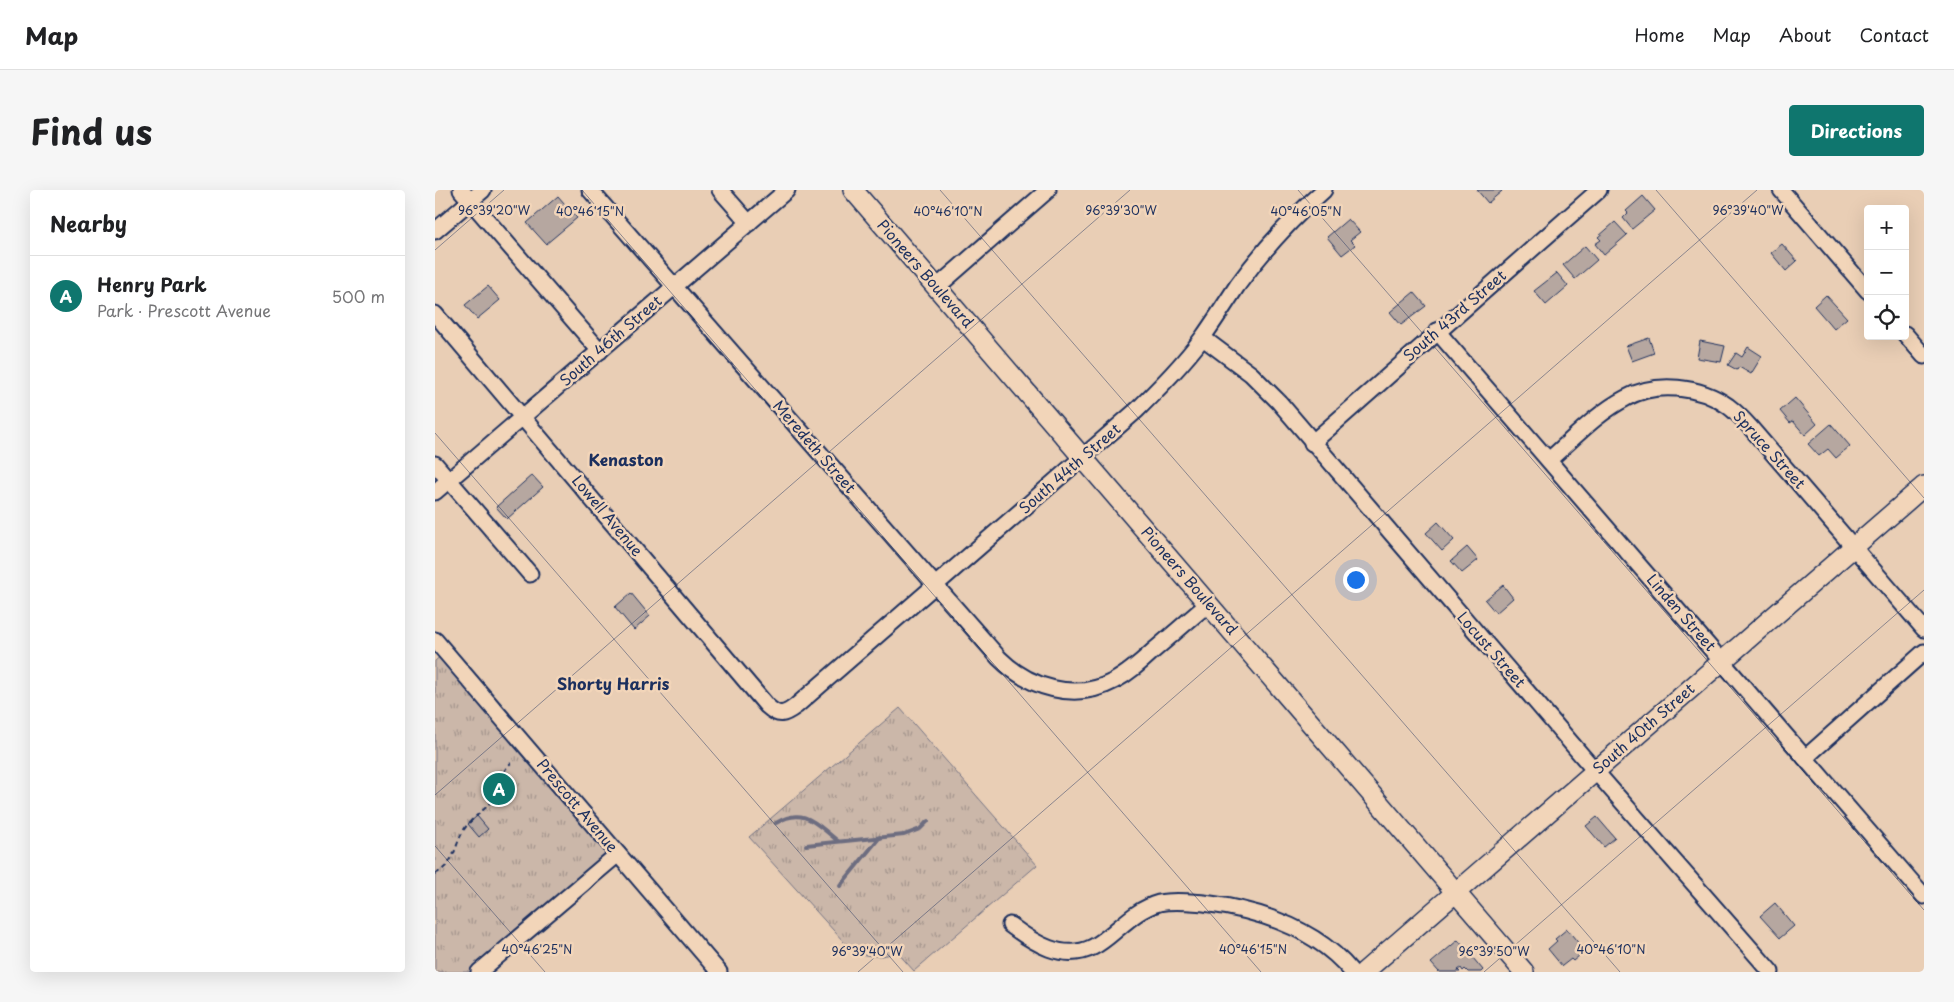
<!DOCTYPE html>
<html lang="en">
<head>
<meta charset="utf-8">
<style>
	:root { --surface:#fff; --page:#f6f6f6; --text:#202124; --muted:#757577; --line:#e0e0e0; --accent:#0f766e }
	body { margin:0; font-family:"Playpen Sans",sans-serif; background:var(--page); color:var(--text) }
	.controls { position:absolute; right:15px; top:15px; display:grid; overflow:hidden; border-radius:5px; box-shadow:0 5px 20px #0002 }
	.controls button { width:45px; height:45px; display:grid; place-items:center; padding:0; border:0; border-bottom:1px solid var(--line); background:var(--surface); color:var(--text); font:25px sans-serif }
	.you { position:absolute; left:920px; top:389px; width:18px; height:18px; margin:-12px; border:4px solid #fff; border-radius:50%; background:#1a73e8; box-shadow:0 0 0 8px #1a73e833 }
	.badge { display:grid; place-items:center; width:32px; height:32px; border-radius:50%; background:var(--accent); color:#fff; font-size:16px; font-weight:700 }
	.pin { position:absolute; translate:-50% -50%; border:2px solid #fff; box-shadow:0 1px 5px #0006 }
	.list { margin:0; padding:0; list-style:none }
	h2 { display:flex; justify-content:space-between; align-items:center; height:65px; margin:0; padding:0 20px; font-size:21px }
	h2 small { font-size:16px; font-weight:400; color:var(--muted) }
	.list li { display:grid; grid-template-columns:32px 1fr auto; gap:15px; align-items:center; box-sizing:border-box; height:80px; padding:0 20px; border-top:1px solid var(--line) }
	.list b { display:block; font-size:19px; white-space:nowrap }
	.list p { margin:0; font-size:16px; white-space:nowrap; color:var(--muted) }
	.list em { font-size:16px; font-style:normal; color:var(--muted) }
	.icon { flex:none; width:28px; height:28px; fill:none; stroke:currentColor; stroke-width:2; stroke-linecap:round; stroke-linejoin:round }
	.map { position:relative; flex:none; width:1489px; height:782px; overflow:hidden; border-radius:5px }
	header { display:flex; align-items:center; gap:30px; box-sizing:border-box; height:70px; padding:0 25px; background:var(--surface); border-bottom:1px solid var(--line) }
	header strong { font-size:24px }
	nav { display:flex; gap:28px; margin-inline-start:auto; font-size:18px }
	.intro { display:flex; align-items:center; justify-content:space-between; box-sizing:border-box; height:120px; padding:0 30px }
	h1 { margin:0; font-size:35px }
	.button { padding:12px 22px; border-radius:5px; background:var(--accent); color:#fff; font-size:18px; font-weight:700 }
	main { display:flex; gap:30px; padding:0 30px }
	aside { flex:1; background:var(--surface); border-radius:5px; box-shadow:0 5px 20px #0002 }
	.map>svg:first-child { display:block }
	.park { fill:url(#park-tufts); stroke:#737384 }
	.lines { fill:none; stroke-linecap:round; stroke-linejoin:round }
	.stream { stroke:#6d6d80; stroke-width:4 }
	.building { fill:#b6a7a0; stroke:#1b2f5e }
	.minor-casing { stroke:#1b2f5e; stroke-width:19 }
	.major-casing { stroke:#1b2f5e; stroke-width:22 }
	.path { stroke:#1b2f5e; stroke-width:2; stroke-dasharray:5 4; stroke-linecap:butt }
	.minor { stroke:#f2d5b9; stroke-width:15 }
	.major { stroke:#f2d5b9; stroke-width:19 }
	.ticks { fill:none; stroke:#1b2f5e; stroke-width:1; stroke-opacity:0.45 }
	.labels { text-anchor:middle; stroke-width:5; stroke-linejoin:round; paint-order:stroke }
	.street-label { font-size:15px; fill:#1b2f5e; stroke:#f2d5b9 }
	.neighbourhood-label { font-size:16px; font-weight:bold; fill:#1b2f5e; stroke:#f2d5b9 }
	.ticks-label { font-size:12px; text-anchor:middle; fill:#1b2f5e; stroke:#f2d5b9; stroke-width:5; stroke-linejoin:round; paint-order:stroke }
</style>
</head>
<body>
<header>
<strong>Map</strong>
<nav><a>Home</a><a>Map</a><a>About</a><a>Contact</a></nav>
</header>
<div class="intro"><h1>Find us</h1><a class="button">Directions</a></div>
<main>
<aside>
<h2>Nearby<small></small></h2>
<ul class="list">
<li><span class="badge">A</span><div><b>Henry Park</b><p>Park · Prescott Avenue</p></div><em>500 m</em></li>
</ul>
</aside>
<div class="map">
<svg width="1489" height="782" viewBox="0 0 1489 782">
	<defs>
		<pattern id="park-tufts" width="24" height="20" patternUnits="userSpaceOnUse" patternTransform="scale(1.25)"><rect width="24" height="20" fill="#cbb7a9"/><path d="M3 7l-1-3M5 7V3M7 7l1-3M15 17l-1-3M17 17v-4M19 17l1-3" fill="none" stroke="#a4958d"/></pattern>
	</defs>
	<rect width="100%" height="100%" fill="#e9ceb5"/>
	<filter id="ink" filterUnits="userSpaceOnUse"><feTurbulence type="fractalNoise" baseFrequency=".02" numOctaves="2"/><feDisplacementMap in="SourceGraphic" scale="10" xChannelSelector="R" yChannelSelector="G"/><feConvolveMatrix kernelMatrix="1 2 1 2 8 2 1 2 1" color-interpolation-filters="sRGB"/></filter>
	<g filter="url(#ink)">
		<g class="park">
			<polygon points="10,462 183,664 44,782 0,782 0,471"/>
			<path d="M 465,518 L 602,675 L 479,781 L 462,762 C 446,768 435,767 418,762 L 314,647 Z"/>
		</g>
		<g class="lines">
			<g class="stream">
				<path d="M 341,633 C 369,616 381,634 403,651"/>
				<polyline points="371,655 469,645 485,639 493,631"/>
				<polyline points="405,696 445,647"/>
			</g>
		</g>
		<g class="building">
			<polygon points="1042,0 1066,0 1067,1 1053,13"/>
			<polygon points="123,6 142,28 111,54 92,33"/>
			<polygon points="1208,6 1220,20 1197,39 1188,28 1193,23 1191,21"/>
			<polygon points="913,29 925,42 915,50 920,55 907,65 892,47"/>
			<polygon points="1180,32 1192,45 1169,65 1160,54 1166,50 1163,47"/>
			<polygon points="1347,54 1362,71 1351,81 1336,63"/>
			<polygon points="1150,56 1162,70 1140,89 1128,75"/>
			<polygon points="1122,83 1133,96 1111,115 1099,101"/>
			<polygon points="53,96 65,110 42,129 30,115"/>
			<polygon points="979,102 991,116 966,135 955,122"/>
			<polygon points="1391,105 1412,128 1399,139 1379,116"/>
			<polygon points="1214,148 1219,163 1197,171 1191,156"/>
			<polygon points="1265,151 1290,156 1286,172 1262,168"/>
			<polygon points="1313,157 1327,166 1316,184 1304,177 1302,180 1293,175 1301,163 1307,167"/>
			<polygon points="1360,208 1382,234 1370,245 1358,231 1355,233 1345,221"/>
			<polygon points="1396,234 1415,256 1401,268 1393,259 1384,266 1373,254"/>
			<polygon points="97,285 108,297 72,329 61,317"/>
			<polygon points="1003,332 1019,350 1007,361 991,343"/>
			<polygon points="1032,357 1043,370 1027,383 1016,371"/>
			<polygon points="1068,395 1078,408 1061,423 1050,410"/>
			<polygon points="196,403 215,426 199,440 180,417"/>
			<polygon points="42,626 53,639 44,647 33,634"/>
			<polygon points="1162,627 1180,648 1169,657 1151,636"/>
			<polygon points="1340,713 1359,736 1345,748 1325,726"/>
			<polygon points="1132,739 1150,761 1138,771 1136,769 1127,776 1113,759 1122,751 1120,749"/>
			<polygon points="1023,750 1048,780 1046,782 1033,782 1030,779 1028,781 1026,778 1023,780 1025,782 1004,782 996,773"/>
		</g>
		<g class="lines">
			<defs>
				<g id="minor">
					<polyline points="26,0 165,161"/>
					<path d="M 155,0 L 564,468 C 594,498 640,512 679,491 C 694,483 706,472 718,461 C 737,445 755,429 773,414"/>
					<polyline points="285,0 314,33"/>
					<polyline points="1346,0 1433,101"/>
					<polyline points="0,41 48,0"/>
					<polyline points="502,97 613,0"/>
					<path d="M 0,124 L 332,516 C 344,527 349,525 361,516 L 702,220 C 725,197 749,173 768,147 C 780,130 791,113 802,96 C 828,60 856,29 889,0"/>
					<polyline points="1002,141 1489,706"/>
					<polyline points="1470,144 1489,166"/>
					<polyline points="768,148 816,184 844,212 1149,568 1336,782"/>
					<polyline points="877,253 1164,0"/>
					<path d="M 1114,270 C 1138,249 1162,223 1191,208 C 1221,191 1265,196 1293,216 C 1301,222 1308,229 1315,237 L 1489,439"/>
					<polyline points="0,274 95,384"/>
					<polyline points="0,302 352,0"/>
					<polyline points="0,450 284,782"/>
					<polyline points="1370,568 1489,462"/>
					<path d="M 575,735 C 599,753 628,772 658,757 C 666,753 673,747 680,741 C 693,730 706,718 724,713 C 738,710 755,712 769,713 C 824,720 881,738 917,782"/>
					<polyline points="44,782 183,664"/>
				</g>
				<g id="major">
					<polyline points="418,0 1089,782"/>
					<polyline points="929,782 1489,296"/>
				</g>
			</defs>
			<use href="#minor" class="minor-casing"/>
			<use href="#major" class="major-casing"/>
			<path class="path" d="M 0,684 C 24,672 18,650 34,633 C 41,625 50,620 56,611 C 66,598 62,586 76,573"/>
			<use href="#minor" class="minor"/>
			<use href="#major" class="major"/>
		</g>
	</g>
	<path class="ticks" d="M 147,0 L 826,782M 505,0 L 1185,782M 863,0 L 1489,720M 1221,0 L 1489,308M 0,60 L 69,0M 0,243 L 468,782M 0,605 L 695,0M 0,656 L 110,782M 423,782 L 1322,0M 1049,782 L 1489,400"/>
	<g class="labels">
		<g class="street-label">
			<text transform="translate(490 84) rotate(49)" y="5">Pioneers Boulevard</text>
			<text transform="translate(1020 126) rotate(-41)" y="5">South 43rd Street</text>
			<text transform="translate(176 151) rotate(-41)" y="5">South 46th Street</text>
			<text transform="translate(379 257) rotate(49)" y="5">Meredeth Street</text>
			<text transform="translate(1334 260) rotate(48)" y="5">Spruce Street</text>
			<text transform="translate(635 279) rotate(-41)" y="5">South 44th Street</text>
			<text transform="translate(172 326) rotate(50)" y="5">Lowell Avenue</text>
			<text transform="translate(754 391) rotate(49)" y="5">Pioneers Boulevard</text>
			<text transform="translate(1246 423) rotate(49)" y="5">Linden Street</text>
			<text transform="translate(1056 460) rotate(49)" y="5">Locust Street</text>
			<text transform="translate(1209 539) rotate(-41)" y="5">South 40th Street</text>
			<text transform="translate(142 616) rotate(50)" y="5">Prescott Avenue</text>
		</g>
		<g class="neighbourhood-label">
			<text x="191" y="276">Kenaston</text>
			<text x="178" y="500">Shorty Harris</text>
		</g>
	</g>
	<g class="ticks-label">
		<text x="59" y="25">96°39'20"W</text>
		<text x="686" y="25">96°39'30"W</text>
		<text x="1313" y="25">96°39'40"W</text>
		<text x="155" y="26">40°46'15"N</text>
		<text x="513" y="26">40°46'10"N</text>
		<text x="871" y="26">40°46'05"N</text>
		<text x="102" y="764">40°46'25"N</text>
		<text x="818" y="764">40°46'15"N</text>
		<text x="1176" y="764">40°46'10"N</text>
		<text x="432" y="766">96°39'40"W</text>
		<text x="1059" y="766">96°39'50"W</text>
	</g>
</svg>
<div class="controls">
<button>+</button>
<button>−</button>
<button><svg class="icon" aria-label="locate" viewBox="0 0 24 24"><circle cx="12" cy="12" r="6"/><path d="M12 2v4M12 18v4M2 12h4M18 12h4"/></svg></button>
</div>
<div class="you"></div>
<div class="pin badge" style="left:64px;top:599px">A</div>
</div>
</main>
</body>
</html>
